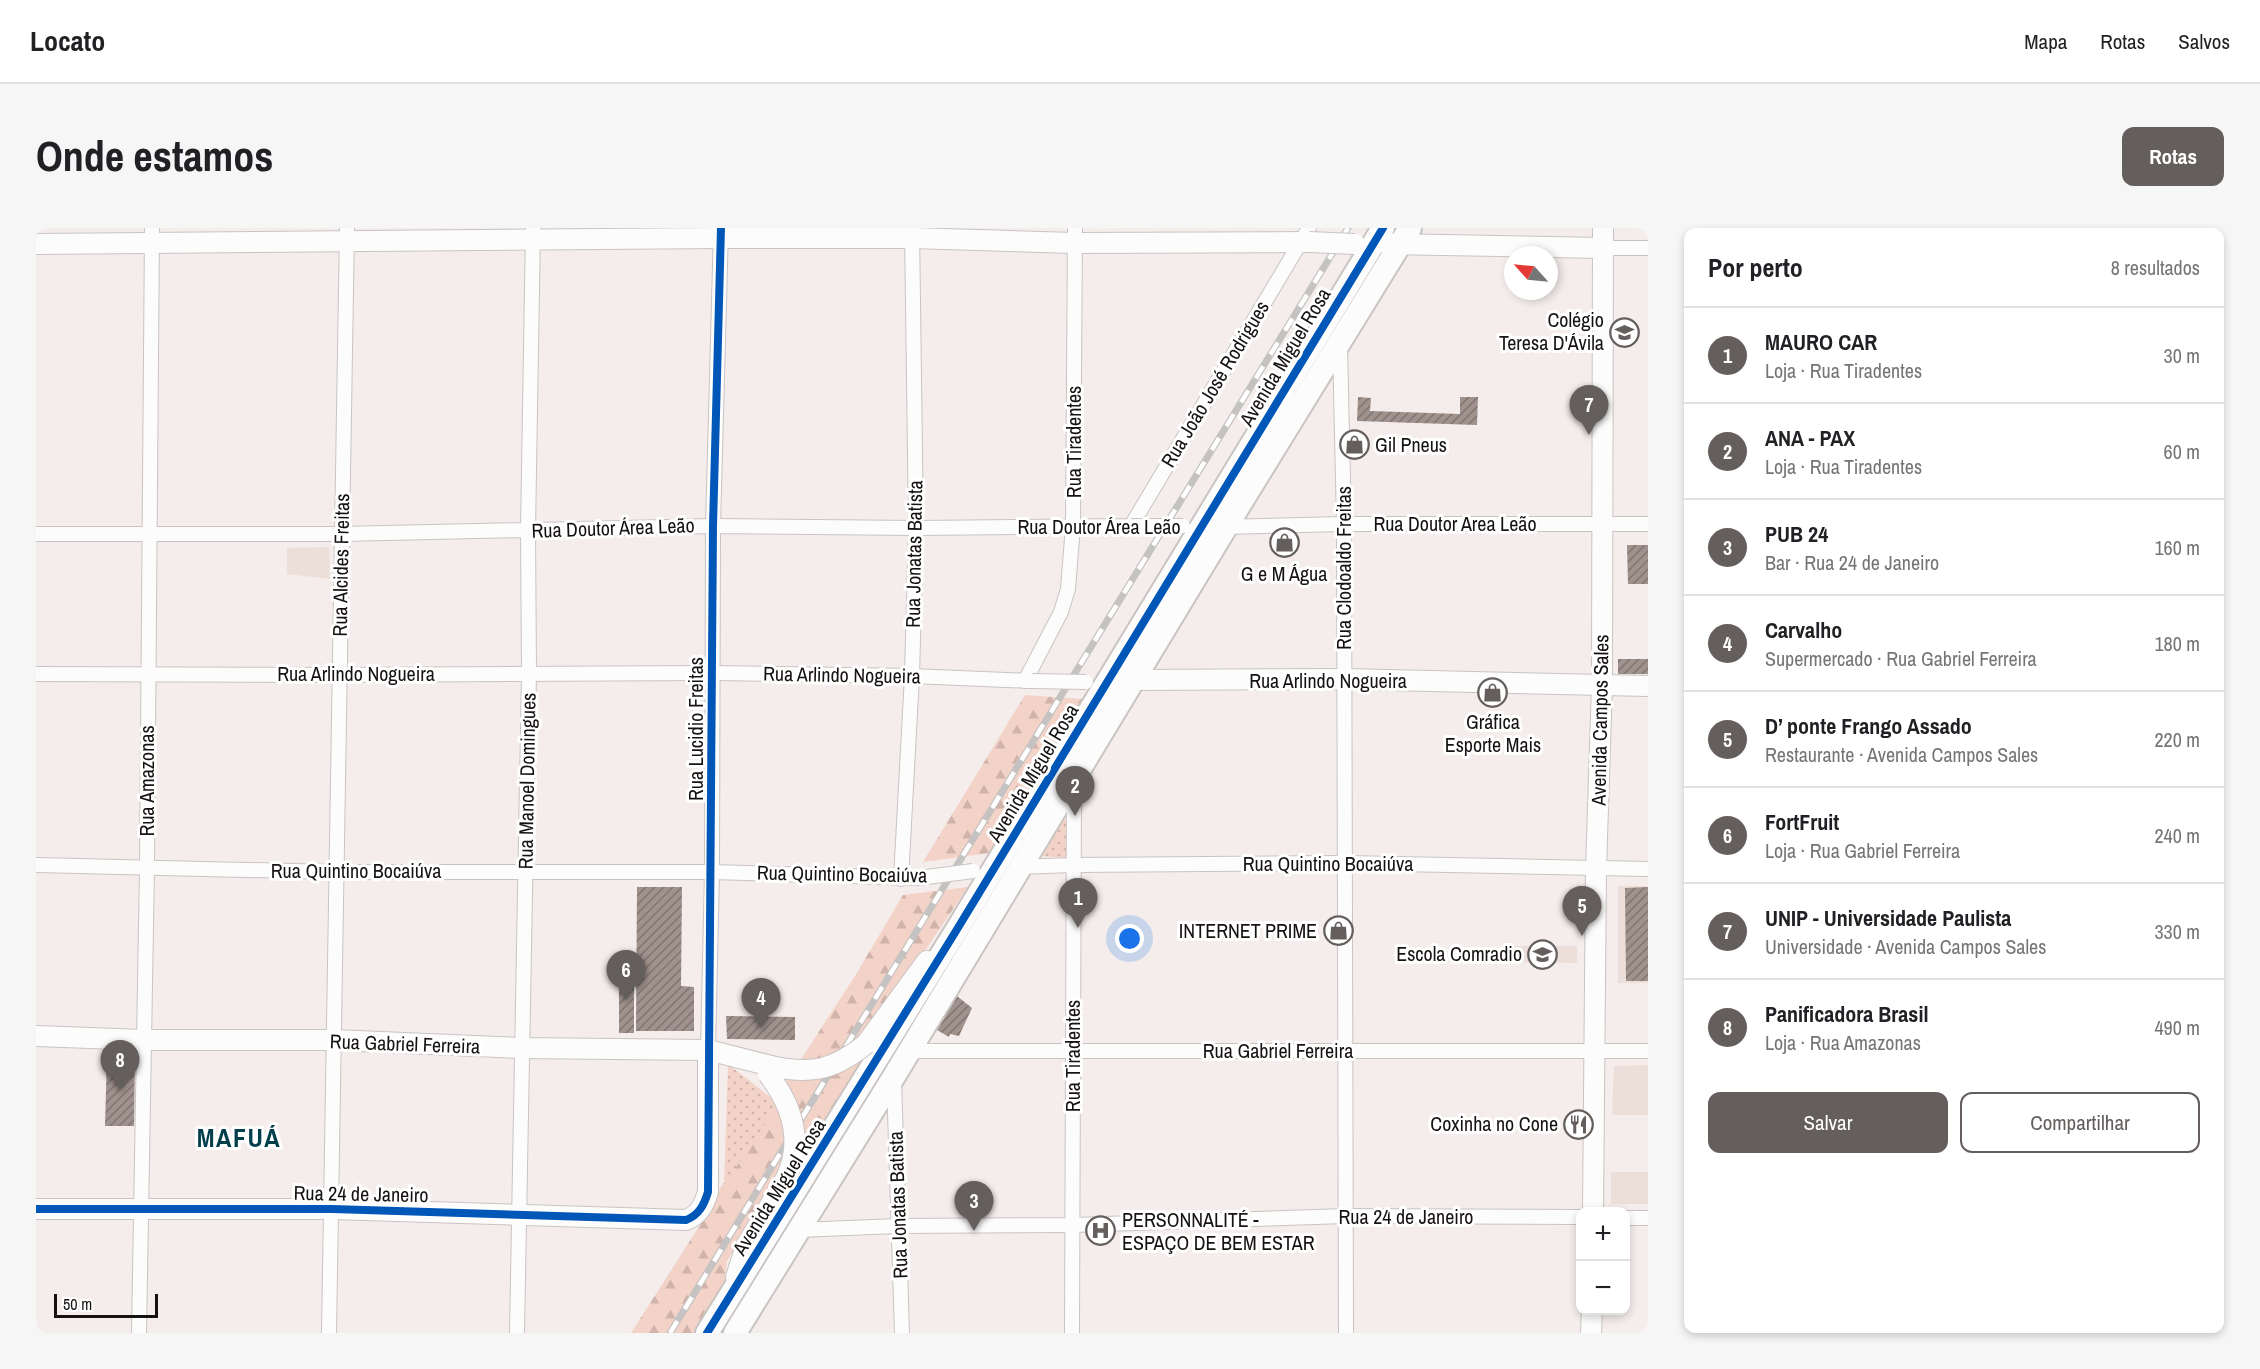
<!DOCTYPE html>
<html lang="pt">
<head>
<meta charset="utf-8">
<style>
	:root { --surface:#fff; --page:#f6f6f6; --text:#202124; --muted:#757577; --line:#e0e0e0; --accent:#645f5d }
	body { margin:0; font-family:"Archivo Narrow",sans-serif; background:var(--page); color:var(--text) }
	.controls { position:absolute; right:18px; bottom:18px; display:grid; overflow:hidden; border-radius:12px; box-shadow:0 3px 9px #0003 }
	.controls button { width:54px; height:54px; display:grid; place-items:center; padding:0; border:0; border-bottom:2px solid var(--line); background:var(--surface); color:var(--text); font:30px sans-serif }
	.compass { position:absolute; left:1468px; top:18px; width:54px; height:54px; border-radius:50%; background:var(--surface); box-shadow:0 3px 9px #0003; rotate:297deg }
	.scale { position:absolute; left:18px; bottom:15px; width:104px; box-sizing:border-box; padding-left:6px; border:3px solid #161211; border-top:0; font-size:16px; line-height:21px; white-space:nowrap; color:#161211; -webkit-text-stroke:4px #fff; paint-order:stroke }
	.you { position:absolute; left:1094px; top:711px; width:21px; height:21px; margin:-15px; border:4px solid #fff; border-radius:50%; background:#1a73e8; box-shadow:0 0 0 9px #1a73e833 }
	.badge { display:grid; place-items:center; width:39px; height:39px; border-radius:50%; background:var(--accent); color:#fff; font-size:20px; font-weight:700 }
	.pin { position:absolute; translate:-50% -50px; filter:drop-shadow(0 2px 3px #0008) }
	.pin::after { content:''; position:absolute; top:32px; width:21px; height:18px; background:inherit; clip-path:polygon(0 0,100% 0,50% 100%) }
	.list { margin:0; padding:0; list-style:none }
	h2 { display:flex; justify-content:space-between; align-items:center; height:78px; margin:0; padding:0 24px; font-size:26px }
	h2 small { font-size:20px; font-weight:400; color:var(--muted) }
	.list li { display:grid; grid-template-columns:39px 1fr auto; gap:18px; align-items:center; box-sizing:border-box; height:96px; padding:0 24px; border-top:2px solid var(--line) }
	.list b { display:block; font-size:22px; white-space:nowrap }
	.list p { margin:0; font-size:20px; white-space:nowrap; color:var(--muted) }
	.list em { font-size:20px; font-style:normal; color:var(--muted) }
	.actions { display:flex; gap:12px; padding:18px 24px }
	.actions a { flex:1; padding:14px 0; border:2px solid var(--accent); border-radius:12px; text-align:center; font-size:21px; color:var(--accent) }
	.actions .main { background:var(--accent); color:#fff }
	.map { position:relative; flex:none; width:1612px; height:1105px; overflow:hidden; border-radius:12px }
	header { display:flex; align-items:center; gap:36px; box-sizing:border-box; height:84px; padding:0 30px; background:var(--surface); border-bottom:2px solid var(--line) }
	header strong { font-size:28px }
	nav { display:flex; gap:33px; margin-inline-start:auto; font-size:21px }
	.intro { display:flex; align-items:center; justify-content:space-between; box-sizing:border-box; height:144px; padding:0 36px }
	h1 { margin:0; font-size:42px }
	.button { padding:15px 27px; border-radius:12px; background:var(--accent); color:#fff; font-size:21px; font-weight:700 }
	main { display:flex; gap:36px; padding:0 36px }
	aside { flex:1; background:var(--surface); border-radius:12px; box-shadow:0 3px 9px #0003 }
	.map>svg:first-child { display:block }
	.built { fill:#ecded9 }
	.forest { fill:url(#forest-firs) }
	.park { fill:url(#park-dots) }
	.building { fill:url(#building-hatch) }
	.lines { fill:none; stroke-linecap:round; stroke-linejoin:round }
	.street-casing { stroke:#c9c4c2; stroke-width:16 }
	.secondary-casing { stroke:#c9c4c2; stroke-width:22 }
	.primary-casing { stroke:#c9c4c2; stroke-width:26 }
	.street { stroke:#fdfcfc; stroke-width:14 }
	.secondary { stroke:#fdfcfc; stroke-width:20 }
	.primary { stroke:#fdfcfc; stroke-width:22 }
	.rail-casing { stroke:#c5c3c2; stroke-width:7 }
	.rail { stroke:#fff; stroke-width:4.5; stroke-dasharray:14; stroke-linecap:butt }
	.street-bridge-casing { stroke:#c9c4c2; stroke-width:16; stroke-linecap:butt }
	.secondary-bridge-casing { stroke:#c9c4c2; stroke-width:22; stroke-linecap:butt }
	.street-bridge { stroke:#fdfcfc; stroke-width:14 }
	.secondary-bridge { stroke:#fdfcfc; stroke-width:20 }
	.cycleway-casing { stroke:#fff; stroke-width:11 }
	.cycleway { stroke:#0057b8; stroke-width:8 }
	.labels { text-anchor:middle; stroke-width:6; stroke-linejoin:round; paint-order:stroke }
	.poi-label { font-size:20px; fill:#161211; stroke:#fff; text-anchor:end }
	.street-label { font-size:20px; fill:#161211; stroke:#fff }
	.district-label { font-size:26px; font-weight:bold; letter-spacing:1.5px; fill:#033e4d; stroke:#fff }
</style>
</head>
<body>
<header>
<strong>Locato</strong>
<nav><a>Mapa</a><a>Rotas</a><a>Salvos</a></nav>
</header>
<div class="intro"><h1>Onde estamos</h1><a class="button">Rotas</a></div>
<main>
<div class="map">
<svg width="1612" height="1105" viewBox="0 0 1612 1105">
	<defs>
		<pattern id="forest-firs" width="22" height="20" patternUnits="userSpaceOnUse" patternTransform="scale(1.5)"><rect width="22" height="20" fill="#f3d3c8"/><path d="M5 1l3.5 6h-7zM16 11l3.5 6h-7z" fill="#d0b4ab"/></pattern>
		<pattern id="park-dots" width="8" height="8" patternUnits="userSpaceOnUse" patternTransform="scale(1.5)"><rect width="8" height="8" fill="#f3d3c8"/><path d="M2 2h.1M6 6h.1" fill="none" stroke="#d0b4ab" stroke-width="1.8" stroke-linecap="round"/></pattern>
		<pattern id="building-hatch" width="6" height="6" patternUnits="userSpaceOnUse" patternTransform="scale(1.5)"><rect width="6" height="6" fill="#9f918c"/><path d="M-1 1l2-2M0 6l6-6M5 7l2-2" fill="none" stroke="#817571"/></pattern>
	</defs>
	<rect width="100%" height="100%" fill="#f4edeb"/>
	<g class="built">
		<polygon points="293,319 294,351 251,346 251,320"/>
		<rect x="1582" y="658" width="30" height="97"/>
		<polygon points="1473,718 1541,718 1541,735 1473,734"/>
		<polygon points="1612,837 1612,887 1576,887 1578,838"/>
		<rect x="1575" y="944" width="37" height="32"/>
	</g>
	<g class="forest">
		<polygon points="989,467 1046,471 954,625 887,634"/>
		<polygon points="932,659 837,800 823,815 824,834 764,939 748,942 691,1033 688,1057 659,1105 595,1105 666,994 677,972 727,890 819,748 867,667"/>
	</g>
	<g class="park">
		<polygon points="1026,590 1031,593 1031,630 1003,628"/>
		<polygon points="692,836 743,876 688,957 692,837"/>
	</g>
	<g class="building">
		<polygon points="1322,169 1335,170 1334,183 1424,186 1424,169 1442,169 1441,197 1321,193"/>
		<polygon points="1591,317 1612,317 1612,356 1592,356"/>
		<rect x="1582" y="431" width="30" height="15"/>
		<polygon points="601,659 646,659 645,758 658,759 658,803 600,803"/>
		<polygon points="1612,659 1612,753 1590,753 1589,660"/>
		<rect x="583" y="739" width="15" height="66"/>
		<polygon points="921,768 936,780 923,808 914,806 913,809 901,802"/>
		<polygon points="690,788 759,789 759,812 691,811"/>
		<polygon points="71,825 99,826 98,898 69,898"/>
	</g>
	<g class="lines">
		<defs>
			<g id="street">
				<polyline points="1566,20 1612,20"/>
				<polyline points="1304,117 1308,296 1310,1105"/>
				<polyline points="1185,299 1308,296 1612,296"/>
				<polyline points="0,306 305,306 677,298 880,300 1095,298 1273,0"/>
				<polyline points="0,446 303,447 677,445 876,448 996,453"/>
				<polyline points="989,453 1025,384 1032,361 1037,298 1039,0"/>
				<polyline points="0,637 300,644 676,644 883,650"/>
				<polyline points="981,639 1038,637 1309,635 1612,641"/>
				<polyline points="865,651 876,448 880,300 876,0"/>
				<polyline points="672,822 676,644 677,298 685,0"/>
				<polyline points="873,823 1612,823"/>
				<polyline points="858,852 866,1105"/>
				<polyline points="1590,990 1612,990"/>
				<polyline points="763,1002 861,998 1037,997 1309,988 1544,989"/>
				<polyline points="103,1105 111,640 116,0"/>
				<polyline points="293,1105 311,0"/>
				<polyline points="481,1105 493,445 492,303 497,0"/>
				<polyline points="1036,1105 1038,554"/>
			</g>
			<g id="secondary">
				<polyline points="0,16 685,10 876,10 1038,15 1273,14"/>
				<polyline points="1351,16 1566,20"/>
				<polyline points="1098,452 1309,451 1612,458"/>
				<polyline points="0,808 108,812 298,812 485,820 672,822 735,838"/>
				<polyline points="830,816 891,733"/>
				<path d="M 0,981 L 296,981 L 650,992 C 663,987 668,977 672,964 L 672,822"/>
				<polyline points="1557,984 1560,641 1566,457 1567,0"/>
				<polyline points="700,1049 710,1018 750,950"/>
				<polyline points="1555,1105 1556,1082"/>
			</g>
			<g id="primary">
				<polyline points="671,1105 920,703 1347,0"/>
				<polyline points="699,1105 857,850 1190,299 1374,0"/>
			</g>
		</defs>
		<use href="#street" class="street-casing"/>
		<use href="#secondary" class="secondary-casing"/>
		<use href="#primary" class="primary-casing"/>
		<use href="#street" class="street"/>
		<use href="#secondary" class="secondary"/>
		<use href="#primary" class="primary"/>
		<defs>
			<polyline id="rail" points="634,1105 1312,0"/>
		</defs>
		<use href="#rail" class="rail-casing"/>
		<use href="#rail" class="rail"/>
		<defs>
			<g id="street-bridge">
				<polyline points="1095,298 1147,298"/>
				<polyline points="996,453 1050,454"/>
				<polyline points="883,650 937,643"/>
			</g>
			<g id="secondary-bridge">
				<polyline points="1273,14 1319,16"/>
				<path d="M 735,838 C 775,847 798,842 830,816"/>
				<path d="M 732,846 C 756,877 768,912 750,950"/>
			</g>
		</defs>
		<use href="#street-bridge" class="street-bridge-casing"/>
		<use href="#secondary-bridge" class="secondary-bridge-casing"/>
		<use href="#street-bridge" class="street-bridge"/>
		<use href="#secondary-bridge" class="secondary-bridge"/>
		<defs>
			<g id="cycleway">
				<path d="M 0,981 L 296,981 L 650,992 C 663,987 668,977 672,964 L 677,298 L 685,0"/>
				<polyline points="671,1105 920,703 1347,0"/>
			</g>
		</defs>
		<use href="#cycleway" class="cycleway-casing"/>
		<use href="#cycleway" class="cycleway"/>
	</g>
	<defs>
		<symbol id="school-ring" viewBox="-11 -11 22 22"><circle r="9.5" fill="#fff" stroke="#645f5d" stroke-width="1.5"/><path d="M0-5L7-2L0 1L-7-2ZM-4 1L0 2.5L4 1V4Q0 6-4 4Z" fill="#645f5d"/></symbol>
		<symbol id="shop-ring" viewBox="-11 -11 22 22"><circle r="9.5" fill="#fff" stroke="#645f5d" stroke-width="1.5"/><path d="M-5-2.5h2.3a2.7 3.5 0 0 1 5.4 0H5L5.5 6h-11ZM-1.5-2.5h3a1.5 2.3 0 0 0-3 0Z" fill="#645f5d"/></symbol>
		<symbol id="university-ring" viewBox="-11 -11 22 22"><circle r="9.5" fill="#fff" stroke="#645f5d" stroke-width="1.5"/><path d="M0-5L7-2L0 1L-7-2ZM-4 1L0 2.5L4 1V4Q0 6-4 4Z" fill="#645f5d"/></symbol>
		<symbol id="restaurant-ring" viewBox="-11 -11 22 22"><circle r="9.5" fill="#fff" stroke="#645f5d" stroke-width="1.5"/><path d="M-5-6h1v4h1v-4h1v4h1v-4h1v5L-1.5 .5V6h-2V.5L-5-1ZM5-6V6H3V1.5H1.5Q1.5-4 5-6Z" fill="#645f5d"/></symbol>
		<symbol id="hospital-ring" viewBox="-11 -11 22 22"><circle r="9.5" fill="#fff" stroke="#645f5d" stroke-width="1.5"/><path d="M-5-5h3v3.5h4V-5h3V5h-3V1.5h-4V5h-3Z" fill="#645f5d"/></symbol>
	</defs>
	<g fill-rule="evenodd">
		<use href="#school-ring" x="1572" y="88" width="33" height="33"/>
		<use href="#shop-ring" x="1302" y="200" width="33" height="33"/>
		<use href="#shop-ring" x="1232" y="298" width="33" height="33"/>
		<use href="#shop-ring" x="1440" y="448" width="33" height="33"/>
		<use href="#shop-ring" x="1286" y="686" width="33" height="33"/>
		<use href="#university-ring" x="1490" y="710" width="33" height="33"/>
		<use href="#restaurant-ring" x="1526" y="880" width="33" height="33"/>
		<use href="#hospital-ring" x="1048" y="986" width="33" height="33"/>
	</g>
	<g class="labels">
		<g class="poi-label">
			<text x="1568" y="99">Colégio<tspan x="1568" dy="23">Teresa D'Ávila</tspan></text>
			<text x="1339" y="224" text-anchor="start">Gil Pneus</text>
			<text x="1248" y="353" text-anchor="middle">G e M Água</text>
			<text x="1457" y="501" text-anchor="middle">Gráfica<tspan x="1457" dy="23">Esporte Mais</tspan></text>
			<text x="1281" y="710">INTERNET PRIME</text>
			<text x="1486" y="733">Escola Comradio</text>
			<text x="1522" y="903">Coxinha no Cone</text>
			<text x="1086" y="999" text-anchor="start">PERSONNALITÉ -<tspan x="1086" dy="23">ESPAÇO DE BEM ESTAR</tspan></text>
		</g>
		<g class="street-label">
			<text transform="translate(1249 129) rotate(-59)" y="7">Avenida Miguel Rosa</text>
			<text transform="translate(1179 156) rotate(-59)" y="7">Rua João José Rodrigues</text>
			<text transform="translate(1038 214) rotate(-90)" y="7">Rua Tiradentes</text>
			<text x="1419" y="303">Rua Doutor Area Leão</text>
			<text x="1063" y="306">Rua Doutor Área Leão</text>
			<text transform="translate(577 300) rotate(-2)" y="7">Rua Doutor Área Leão</text>
			<text transform="translate(878 326) rotate(-89)" y="7">Rua Jonatas Batista</text>
			<text transform="translate(305 337) rotate(-89)" y="7">Rua Alcides Freitas</text>
			<text transform="translate(1308 340) rotate(-90)" y="7">Rua Clodoaldo Freitas</text>
			<text x="320" y="453">Rua Arlindo Nogueira</text>
			<text transform="translate(806 447) rotate(1)" y="7">Rua Arlindo Nogueira</text>
			<text x="1292" y="460">Rua Arlindo Nogueira</text>
			<text transform="translate(1564 492) rotate(-89)" y="7">Avenida Campos Sales</text>
			<text transform="translate(660 501) rotate(-90)" y="7">Rua Lucidio Freitas</text>
			<text transform="translate(997 545) rotate(-59)" y="7">Avenida Miguel Rosa</text>
			<text transform="translate(111 553) rotate(-90)" y="7">Rua Amazonas</text>
			<text transform="translate(491 553) rotate(-89)" y="7">Rua Manoel Domingues</text>
			<text x="1292" y="643">Rua Quintino Bocaiúva</text>
			<text x="320" y="650">Rua Quintino Bocaiúva</text>
			<text transform="translate(806 646) rotate(1)" y="7">Rua Quintino Bocaiúva</text>
			<text transform="translate(369 816) rotate(2)" y="7">Rua Gabriel Ferreira</text>
			<text x="1242" y="830">Rua Gabriel Ferreira</text>
			<text transform="translate(1037 828) rotate(-90)" y="7">Rua Tiradentes</text>
			<text transform="translate(743 959) rotate(-58)" y="7">Avenida Miguel Rosa</text>
			<text transform="translate(325 966) rotate(1)" y="7">Rua 24 de Janeiro</text>
			<text transform="translate(862 977) rotate(-92)" y="7">Rua Jonatas Batista</text>
			<text x="1370" y="996">Rua 24 de Janeiro</text>
		</g>
		<g class="district-label">
			<text x="203" y="919">MAFUÁ</text>
		</g>
	</g>
</svg>
<div class="controls">
<button>+</button>
<button>−</button>
</div>
<svg class="compass" viewBox="-18 -18 36 36"><path d="M0-13l5 13h-10z" fill="#e53935"/><path d="M0 13l5-13h-10z" fill="#757577"/></svg>
<div class="scale">50 m</div>
<div class="you"></div>
<div class="pin badge" style="left:1042px;top:700px">1</div>
<div class="pin badge" style="left:1039px;top:588px">2</div>
<div class="pin badge" style="left:938px;top:1003px">3</div>
<div class="pin badge" style="left:725px;top:800px">4</div>
<div class="pin badge" style="left:1546px;top:708px">5</div>
<div class="pin badge" style="left:590px;top:772px">6</div>
<div class="pin badge" style="left:1553px;top:207px">7</div>
<div class="pin badge" style="left:84px;top:862px">8</div>
</div>
<aside>
<h2>Por perto<small>8 resultados</small></h2>
<ul class="list">
<li><span class="badge">1</span><div><b>MAURO CAR</b><p>Loja · Rua Tiradentes</p></div><em>30 m</em></li>
<li><span class="badge">2</span><div><b>ANA - PAX</b><p>Loja · Rua Tiradentes</p></div><em>60 m</em></li>
<li><span class="badge">3</span><div><b>PUB 24</b><p>Bar · Rua 24 de Janeiro</p></div><em>160 m</em></li>
<li><span class="badge">4</span><div><b>Carvalho</b><p>Supermercado · Rua Gabriel Ferreira</p></div><em>180 m</em></li>
<li><span class="badge">5</span><div><b>D’ ponte Frango Assado</b><p>Restaurante · Avenida Campos Sales</p></div><em>220 m</em></li>
<li><span class="badge">6</span><div><b>FortFruit</b><p>Loja · Rua Gabriel Ferreira</p></div><em>240 m</em></li>
<li><span class="badge">7</span><div><b>UNIP - Universidade Paulista</b><p>Universidade · Avenida Campos Sales</p></div><em>330 m</em></li>
<li><span class="badge">8</span><div><b>Panificadora Brasil</b><p>Loja · Rua Amazonas</p></div><em>490 m</em></li>
</ul>
<div class="actions"><a class="main">Salvar</a><a>Compartilhar</a></div>
</aside>
</main>
</body>
</html>
